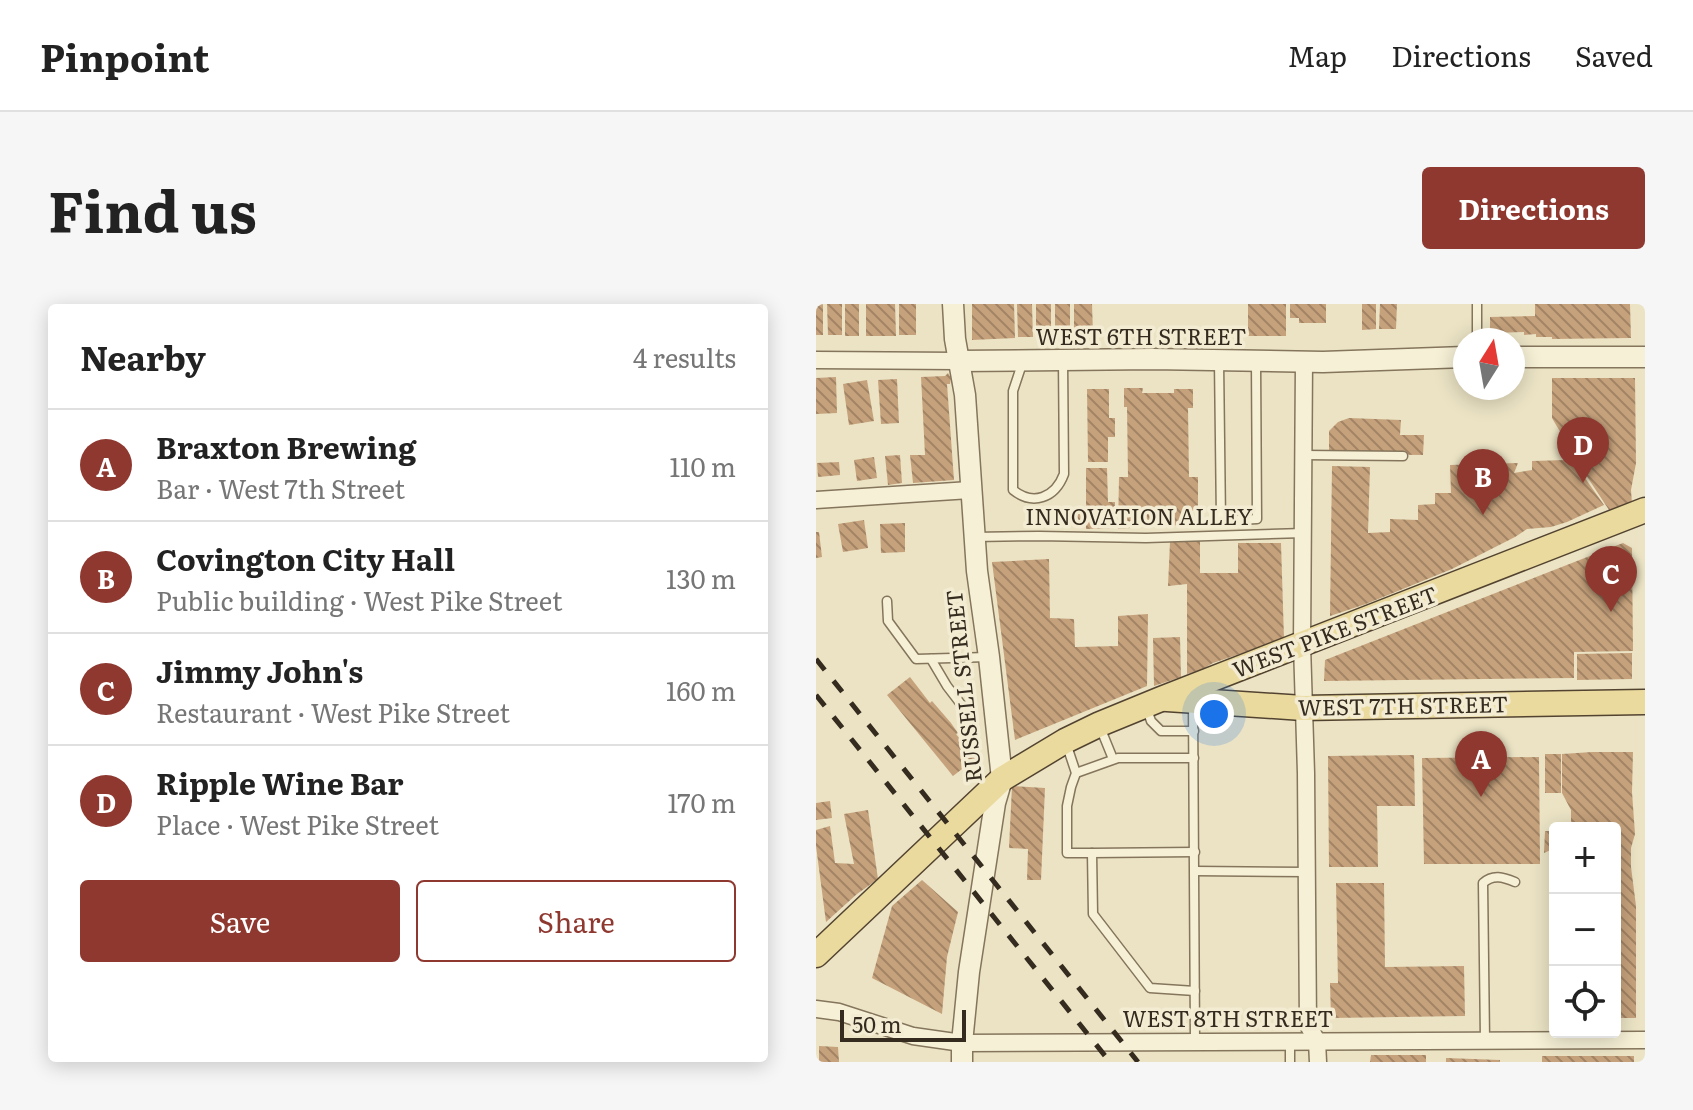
<!DOCTYPE html>
<html lang="en">
<head>
<meta charset="utf-8">
<style>
	:root { --surface:#fff; --page:#f6f6f6; --text:#222; --muted:#767676; --line:#e0e0e0; --accent:#8e3830 }
	body { margin:0; font-family:Literata,serif; background:var(--page); color:var(--text) }
	.controls { position:absolute; right:24px; bottom:24px; display:grid; overflow:hidden; border-radius:8px; box-shadow:0 4px 20px #0003 }
	.controls button { width:72px; height:72px; display:grid; place-items:center; padding:0; border:0; border-bottom:2px solid var(--line); background:var(--surface); color:var(--text); font:40px sans-serif }
	.compass { position:absolute; left:637px; top:24px; width:72px; height:72px; border-radius:50%; background:var(--surface); box-shadow:0 4px 20px #0003; rotate:11deg }
	.scale { position:absolute; left:24px; bottom:20px; width:126px; box-sizing:border-box; padding-left:8px; border:4px solid #352b1f; border-top:0; font-size:22px; line-height:28px; white-space:nowrap; color:#352b1f; -webkit-text-stroke:6px #f3ecd3; paint-order:stroke }
	.you { position:absolute; left:398px; top:410px; width:28px; height:28px; margin:-20px; border:6px solid #fff; border-radius:50%; background:#1a73e8; box-shadow:0 0 0 12px #1a73e833 }
	.badge { display:grid; place-items:center; width:52px; height:52px; border-radius:50%; background:var(--accent); color:#fff; font-size:26px; font-weight:700 }
	.pin { position:absolute; translate:-50% -66px; filter:drop-shadow(0 2px 4px #0008) }
	.pin::after { content:''; position:absolute; top:42px; width:28px; height:24px; background:inherit; clip-path:polygon(0 0,100% 0,50% 100%) }
	.list { margin:0; padding:0; list-style:none }
	h2 { display:flex; justify-content:space-between; align-items:center; height:104px; margin:0; padding:0 32px; font-size:34px }
	h2 small { font-size:26px; font-weight:400; color:var(--muted) }
	.list li { display:grid; grid-template-columns:52px 1fr auto; gap:24px; align-items:center; box-sizing:border-box; height:112px; padding:0 32px; border-top:2px solid var(--line) }
	.list b { display:block; font-size:30px; white-space:nowrap }
	.list p { margin:0; font-size:26px; white-space:nowrap; color:var(--muted) }
	.list em { font-size:26px; font-style:normal; color:var(--muted) }
	.actions { display:flex; gap:16px; padding:24px 32px }
	.actions a { flex:1; padding:18px 0; border:2px solid var(--accent); border-radius:8px; text-align:center; font-size:28px; color:var(--accent) }
	.actions .main { background:var(--accent); color:#fff }
	.icon { flex:none; width:44px; height:44px; fill:none; stroke:currentColor; stroke-width:2; stroke-linecap:round; stroke-linejoin:round }
	.map { position:relative; flex:none; width:829px; height:758px; overflow:hidden; border-radius:8px }
	header { display:flex; align-items:center; gap:48px; box-sizing:border-box; height:112px; padding:0 40px; background:var(--surface); border-bottom:2px solid var(--line) }
	header strong { font-size:38px }
	nav { display:flex; gap:44px; margin-inline-start:auto; font-size:28px }
	.intro { display:flex; align-items:center; justify-content:space-between; box-sizing:border-box; height:192px; padding:0 48px }
	h1 { margin:0; font-size:56px }
	.button { padding:20px 36px; border-radius:8px; background:var(--accent); color:#fff; font-size:28px; font-weight:700 }
	main { display:flex; gap:48px; padding:0 48px }
	aside { flex:1; background:var(--surface); border-radius:8px; box-shadow:0 4px 20px #0003 }
	.map>svg:first-child { display:block }
	.building { fill:url(#building-back-hatch) }
	.lines { fill:none; stroke-linecap:round; stroke-linejoin:round }
	.service-casing { stroke:#84755c; stroke-width:11 }
	.minor-casing { stroke:#84755c; stroke-width:19 }
	.tertiary-casing { stroke:#84755c; stroke-width:23 }
	.primary-casing { stroke:#524330; stroke-width:27 }
	.service { stroke:#f6f0d6; stroke-width:8 }
	.minor { stroke:#f6f0d6; stroke-width:16 }
	.tertiary { stroke:#f6f0d6; stroke-width:20 }
	.primary { stroke:#ebda9e; stroke-width:24 }
	.rail { stroke:#352b1f; stroke-width:5; stroke-dasharray:14 14; stroke-linecap:butt }
	.labels { text-anchor:middle; stroke-width:7; stroke-linejoin:round; paint-order:stroke }
	.street-label { font-size:22px; fill:#352b1f; stroke:#f3ecd3 }
</style>
</head>
<body>
<header>
<strong>Pinpoint</strong>
<nav><a>Map</a><a>Directions</a><a>Saved</a></nav>
</header>
<div class="intro"><h1>Find us</h1><a class="button">Directions</a></div>
<main>
<aside>
<h2>Nearby<small>4 results</small></h2>
<ul class="list">
<li><span class="badge">A</span><div><b>Braxton Brewing</b><p>Bar · West 7th Street</p></div><em>110 m</em></li>
<li><span class="badge">B</span><div><b>Covington City Hall</b><p>Public building · West Pike Street</p></div><em>130 m</em></li>
<li><span class="badge">C</span><div><b>Jimmy John's</b><p>Restaurant · West Pike Street</p></div><em>160 m</em></li>
<li><span class="badge">D</span><div><b>Ripple Wine Bar</b><p>Place · West Pike Street</p></div><em>170 m</em></li>
</ul>
<div class="actions"><a class="main">Save</a><a>Share</a></div>
</aside>
<div class="map">
<svg width="829" height="758" viewBox="0 0 829 758">
	<defs>
		<pattern id="building-back-hatch" width="6" height="6" patternUnits="userSpaceOnUse" patternTransform="scale(2)"><rect width="6" height="6" fill="#c6a27c"/><path d="M-1 5l2 2M0 0l6 6M5-1l2 2" fill="none" stroke="#a28465"/></pattern>
	</defs>
	<rect width="100%" height="100%" fill="#ebe3c4"/>
	<g class="building">
		<rect x="0" y="0" width="7" height="31"/>
		<polygon points="11,0 26,0 26,31 12,31"/>
		<rect x="29" y="0" width="14" height="32"/>
		<polygon points="50,0 79,0 80,32 50,32"/>
		<rect x="83" y="0" width="17" height="31"/>
		<polygon points="156,0 198,0 199,34 156,36"/>
		<polygon points="201,0 216,0 217,33 202,33"/>
		<rect x="220" y="0" width="15" height="30"/>
		<rect x="239" y="0" width="15" height="30"/>
		<polygon points="258,0 276,0 277,29 258,30"/>
		<rect x="432" y="0" width="38" height="32"/>
		<polygon points="474,0 510,0 510,19 483,19 483,14 474,14"/>
		<polygon points="546,0 560,0 560,25 546,26"/>
		<polygon points="564,0 581,0 580,25 563,25"/>
		<polygon points="719,0 814,0 815,34 736,35 736,33 720,33 720,30 708,31 708,28 674,29 674,13 719,12"/>
		<polygon points="132,69 135,74 134,80 131,80 138,176 97,179 94,151 109,151 105,73 129,72"/>
		<polygon points="20,73 21,109 0,110 0,74"/>
		<polygon points="736,74 819,74 820,159 815,186 816,200 793,206 766,165 736,114"/>
		<polygon points="81,75 83,119 65,120 62,76"/>
		<polygon points="51,76 58,117 33,121 27,80"/>
		<polygon points="308,84 327,84 326,89 358,89 358,85 377,85 377,104 372,104 373,173 382,173 382,207 374,207 374,221 315,222 315,224 302,225 303,173 312,173 311,103 308,103"/>
		<polygon points="271,85 293,85 293,114 299,114 299,133 292,133 292,158 272,158"/>
		<polygon points="533,114 585,116 584,131 608,131 607,151 513,150 513,127 522,118"/>
		<polygon points="752,150 788,201 751,218 735,223 711,225 699,233 636,265 550,300 514,312 516,162 554,163 552,229 574,228 574,215 602,216 602,201 619,200 619,189 635,189 634,161 702,159 698,169 716,166 716,157 750,156 748,152"/>
		<polygon points="84,151 86,179 72,181 69,152"/>
		<polygon points="58,153 61,174 41,177 38,156"/>
		<polygon points="23,158 24,171 2,173 1,159"/>
		<polygon points="270,164 291,164 292,198 299,198 299,224 270,225 270,220 254,220 254,204 270,204"/>
		<polygon points="48,216 52,244 27,248 22,220"/>
		<polygon points="89,219 89,248 65,249 64,220"/>
		<polygon points="0,228 3,228 6,253 0,254"/>
		<polygon points="384,236 384,269 422,269 422,239 465,239 468,335 397,359 385,366 371,370 371,280 352,282 354,238"/>
		<polygon points="807,239 816,244 817,347 758,348 758,374 508,377 509,356"/>
		<polygon points="233,255 234,314 258,315 259,343 302,342 302,312 332,310 331,382 199,436 176,258"/>
		<polygon points="364,333 365,373 338,382 337,334"/>
		<polygon points="816,349 816,375 761,376 761,350"/>
		<polygon points="94,373 114,399 116,397 135,419 142,429 140,430 159,455 137,472 71,391"/>
		<polygon points="776,448 817,448 816,488 819,530 815,544 815,563 820,602 820,714 799,714 799,524 755,524 755,506 746,489 746,450"/>
		<rect x="729" y="450" width="16" height="39"/>
		<polygon points="598,451 599,502 561,502 562,563 513,563 512,452"/>
		<polygon points="723,453 724,560 608,560 606,454"/>
		<polygon points="196,482 229,484 225,576 211,576 212,545 193,544"/>
		<polygon points="14,497 16,514 0,516 0,499"/>
		<polygon points="52,506 62,575 41,590 10,618 0,542 0,526 14,522 19,559 38,560 28,510"/>
		<polygon points="729,527 739,527 739,544 728,549"/>
		<polygon points="739,561 739,715 735,715 735,569"/>
		<polygon points="106,576 142,608 131,653 126,710 56,674 76,602"/>
		<polygon points="520,579 568,579 569,663 648,662 649,712 515,714 514,679 522,679"/>
		<polygon points="3,742 22,743 23,758 3,758"/>
		<polygon points="555,751 610,751 610,758 554,758"/>
		<rect x="726" y="752" width="92" height="6"/>
		<polygon points="630,754 684,756 684,758 630,758"/>
	</g>
	<g class="lines">
		<defs>
			<g id="service">
				<polyline points="661,36 661,0"/>
				<path d="M 207,57 L 197,87 L 197,186 C 217,202 239,194 248,170 L 247,56"/>
				<polyline points="403,57 405,217 441,215 440,57"/>
				<polyline points="488,151 587,152"/>
				<polyline points="158,233 223,232 330,234 488,229"/>
				<polyline points="71,297 72,317 100,355 172,353"/>
				<polyline points="115,355 131,382 154,412"/>
				<polyline points="377,399 379,737"/>
				<polyline points="331,405 335,417 345,427 378,427"/>
				<polyline points="284,423 297,455"/>
				<polyline points="251,442 260,469 255,483 251,502 251,549 276,549"/>
				<polyline points="260,469 302,454 378,454"/>
				<polyline points="379,567 491,568"/>
				<polyline points="379,687 334,684 277,610 276,549 379,548"/>
				<path d="M 669,736 L 667,579 C 677,570 687,573 699,578"/>
				<polyline points="474,738 474,758"/>
			</g>
			<g id="minor">
				<polyline points="0,56 142,57"/>
				<polyline points="488,57 486,341 490,469 492,721 501,737 502,758"/>
				<polyline points="0,196 154,186"/>
				<polyline points="0,705 23,708 97,732 146,739 829,736"/>
			</g>
			<g id="tertiary">
				<polyline points="137,0 139,35 149,91 161,267 173,353 186,475 179,499 153,668 146,739 146,758"/>
				<polyline points="697,53 829,53"/>
				<polyline points="142,57 337,55 507,58 649,53"/>
			</g>
			<g id="primary">
				<polyline points="351,395 487,404 829,398"/>
				<polyline points="0,651 186,475 249,437 284,420 345,395 829,206"/>
			</g>
		</defs>
		<use href="#service" class="service-casing"/>
		<use href="#minor" class="minor-casing"/>
		<use href="#tertiary" class="tertiary-casing"/>
		<use href="#primary" class="primary-casing"/>
		<use href="#service" class="service"/>
		<use href="#minor" class="minor"/>
		<use href="#tertiary" class="tertiary"/>
		<use href="#primary" class="primary"/>
		<g class="rail">
			<polyline points="0,355 322,758"/>
			<polyline points="0,391 294,758"/>
		</g>
	</g>
	<g class="labels">
		<g class="street-label">
			<text x="325" y="41">WEST 6TH STREET</text>
			<text x="323" y="221">INNOVATION ALLEY</text>
			<text transform="translate(519 328) rotate(-21)" y="8">WEST PIKE STREET</text>
			<text transform="translate(148 382) rotate(-96)" y="8">RUSSELL STREET</text>
			<text transform="translate(587 402) rotate(-1)" y="8">WEST 7TH STREET</text>
			<text x="412" y="723">WEST 8TH STREET</text>
		</g>
	</g>
</svg>
<div class="controls">
<button>+</button>
<button>−</button>
<button><svg class="icon" aria-label="locate" viewBox="0 0 24 24"><circle cx="12" cy="12" r="6"/><path d="M12 2v4M12 18v4M2 12h4M18 12h4"/></svg></button>
</div>
<svg class="compass" viewBox="-18 -18 36 36"><path d="M0-13l5 13h-10z" fill="#e53935"/><path d="M0 13l5-13h-10z" fill="#767676"/></svg>
<div class="scale">50 m</div>
<div class="you"></div>
<div class="pin badge" style="left:665px;top:493px">A</div>
<div class="pin badge" style="left:667px;top:211px">B</div>
<div class="pin badge" style="left:795px;top:308px">C</div>
<div class="pin badge" style="left:767px;top:179px">D</div>
</div>
</main>
</body>
</html>
